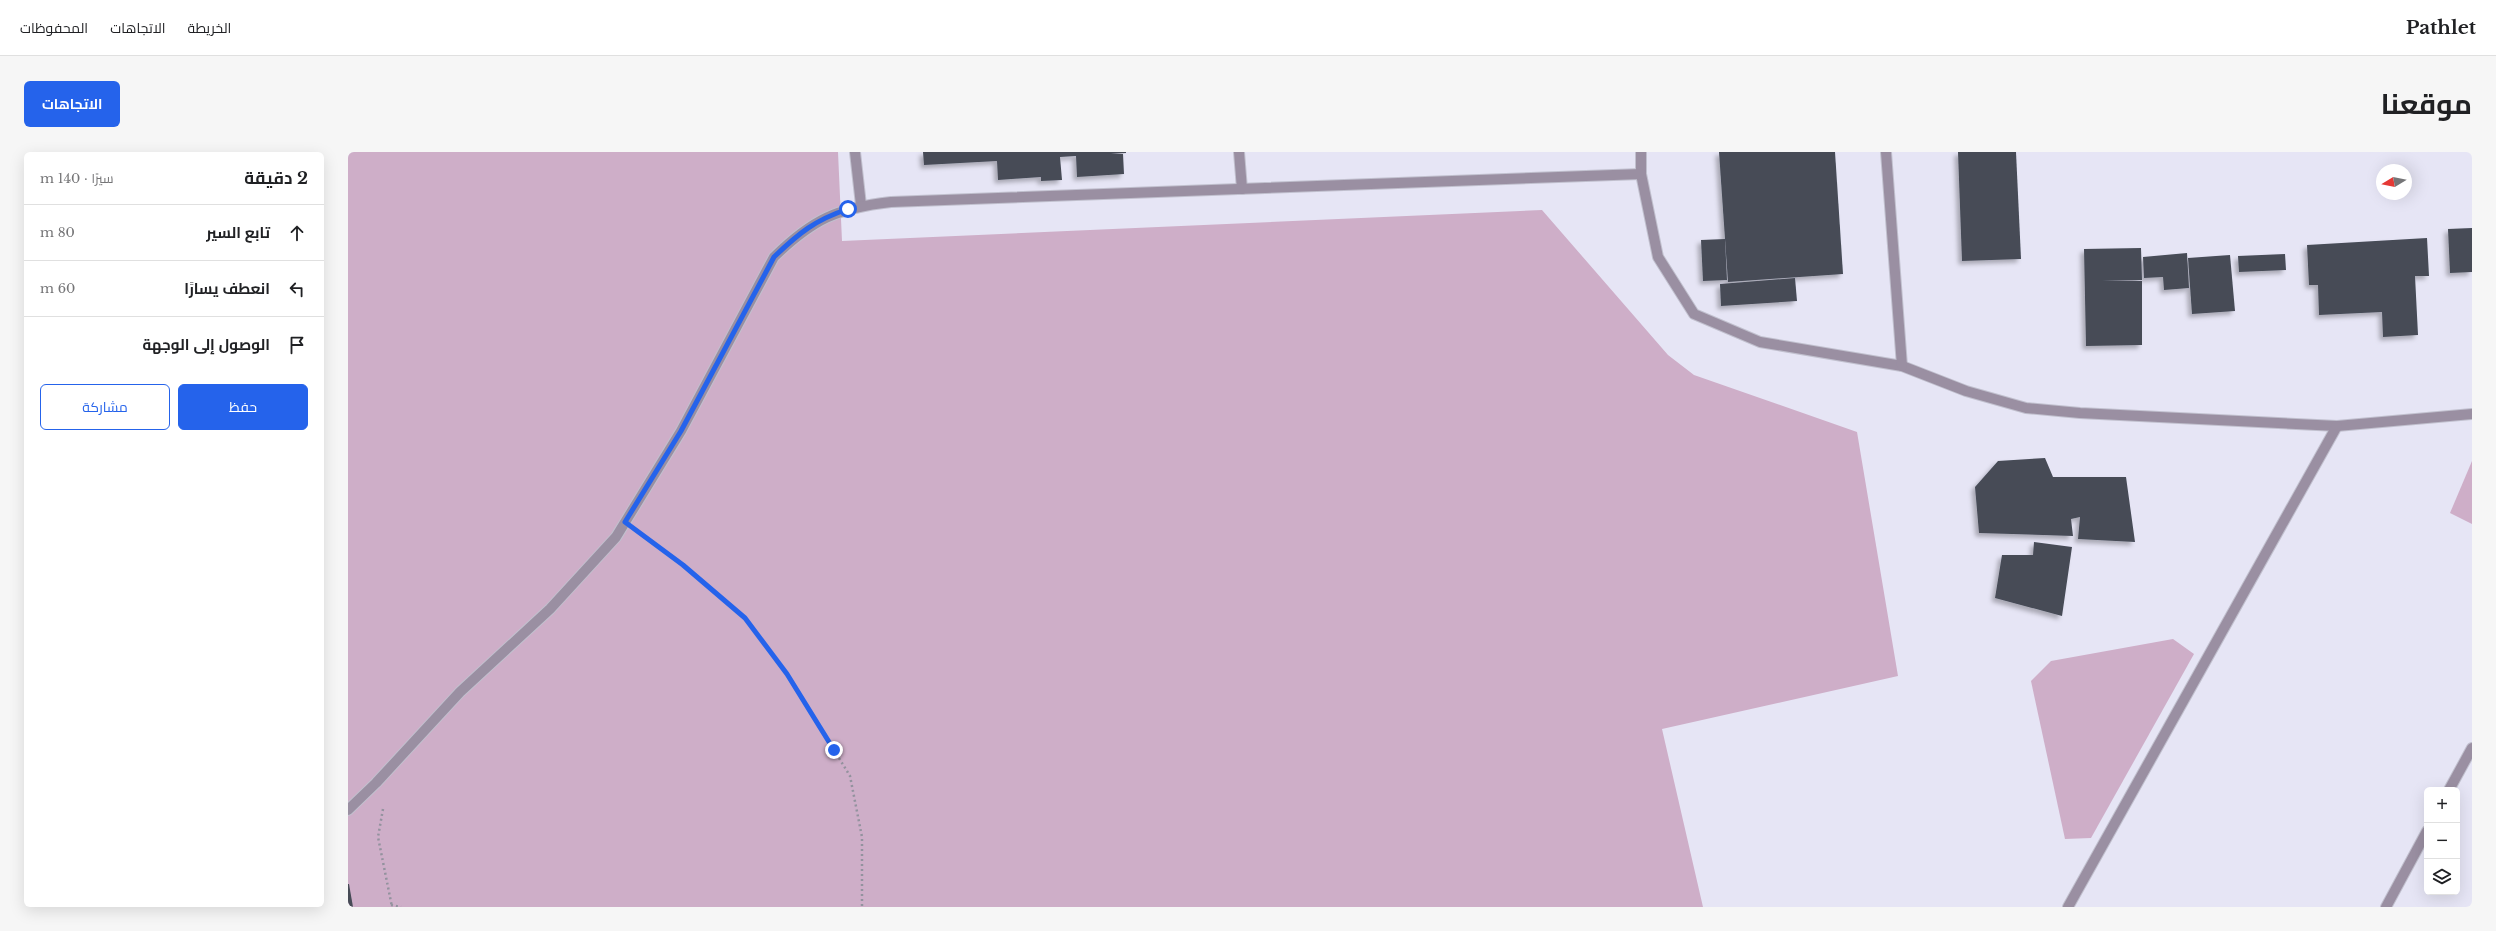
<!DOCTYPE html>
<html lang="ar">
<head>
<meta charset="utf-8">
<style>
	:root { --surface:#fff; --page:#f6f6f6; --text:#202124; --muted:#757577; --line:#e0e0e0; --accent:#2563eb }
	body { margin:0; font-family:"Libre Baskerville",Cairo,serif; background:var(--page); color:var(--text); direction:rtl }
	.controls { position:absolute; right:12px; bottom:12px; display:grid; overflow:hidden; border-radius:6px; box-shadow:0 4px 16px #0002 }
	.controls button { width:36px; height:36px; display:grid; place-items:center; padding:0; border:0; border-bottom:1px solid var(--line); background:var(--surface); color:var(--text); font:20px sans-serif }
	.compass { position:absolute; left:2028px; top:12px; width:36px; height:36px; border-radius:50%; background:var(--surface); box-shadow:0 4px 16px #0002; rotate:260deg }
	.stop { position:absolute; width:12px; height:12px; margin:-9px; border:3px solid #2563eb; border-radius:50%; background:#fff }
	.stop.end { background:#2563eb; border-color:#fff; box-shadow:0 1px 4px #0008 }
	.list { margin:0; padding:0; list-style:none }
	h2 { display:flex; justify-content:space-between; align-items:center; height:52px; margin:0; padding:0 16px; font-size:17px }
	h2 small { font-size:13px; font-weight:400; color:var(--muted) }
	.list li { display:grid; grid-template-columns:26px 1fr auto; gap:12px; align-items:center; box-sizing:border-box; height:56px; padding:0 16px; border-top:1px solid var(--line) }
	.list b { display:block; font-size:15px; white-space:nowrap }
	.list em { font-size:13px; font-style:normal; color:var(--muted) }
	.actions { display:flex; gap:8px; padding:12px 16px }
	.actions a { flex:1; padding:9px 0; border:1px solid var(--accent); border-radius:6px; text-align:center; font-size:14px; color:var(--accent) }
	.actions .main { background:var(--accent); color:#fff }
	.icon { flex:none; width:22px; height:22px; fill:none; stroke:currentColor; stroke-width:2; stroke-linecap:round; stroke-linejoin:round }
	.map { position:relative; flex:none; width:2124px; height:755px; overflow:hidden; direction:ltr; border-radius:6px }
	header { display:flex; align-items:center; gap:24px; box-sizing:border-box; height:56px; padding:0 20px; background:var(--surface); border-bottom:1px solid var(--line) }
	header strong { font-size:19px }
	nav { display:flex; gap:22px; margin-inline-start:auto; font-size:14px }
	.intro { display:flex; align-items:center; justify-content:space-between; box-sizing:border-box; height:96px; padding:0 24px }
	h1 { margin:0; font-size:28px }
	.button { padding:10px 18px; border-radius:6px; background:var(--accent); color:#fff; font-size:14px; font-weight:700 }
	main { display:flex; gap:24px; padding:0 24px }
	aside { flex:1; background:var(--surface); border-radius:6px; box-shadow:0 4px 16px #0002 }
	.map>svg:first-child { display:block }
	.green { fill:#ceaec8 }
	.building { fill:#464b57; filter:url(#shadow) }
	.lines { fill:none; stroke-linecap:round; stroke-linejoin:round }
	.minor-casing { stroke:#c1c0ce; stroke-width:12 }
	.path { stroke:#93929e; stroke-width:2.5; stroke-dasharray:2 3; stroke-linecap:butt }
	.minor { stroke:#9a8fa2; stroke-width:10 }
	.route { stroke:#2563eb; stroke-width:5 }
</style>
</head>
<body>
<header>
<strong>Pathlet</strong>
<nav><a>الخريطة</a><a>الاتجاهات</a><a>المحفوظات</a></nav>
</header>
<div class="intro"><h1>موقعنا</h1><a class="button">الاتجاهات</a></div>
<main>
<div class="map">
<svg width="2124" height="755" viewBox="0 0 2124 755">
	<defs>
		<filter id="shadow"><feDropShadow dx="-3.5" dy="3.5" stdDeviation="2" flood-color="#0004"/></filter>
	</defs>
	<rect width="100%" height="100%" fill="#e6e5f5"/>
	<g class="green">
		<polygon points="0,0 490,0 494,89 1194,58 1320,203 1346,223 1509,280 1550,524 1314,577 1355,755 0,755"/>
		<polygon points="2124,309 2124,372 2102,361"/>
		<polygon points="1825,487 1846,502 1743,686 1717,687 1683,529 1703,509"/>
	</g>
	<g class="building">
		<polygon points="575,0 778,0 778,1 763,2 775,2 776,22 729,25 728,4 712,5 714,28 693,29 693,25 650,28 649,9 576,13"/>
		<polygon points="1371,0 1487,0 1495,122 1380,130"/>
		<polygon points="1610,0 1668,0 1673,107 1614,109"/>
		<polygon points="2124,76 2124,120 2102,121 2100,77"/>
		<polygon points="2079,86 2081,124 2067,124 2070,183 2035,185 2034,160 1971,163 1970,133 1961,133 1959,93"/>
		<polygon points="1377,87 1379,128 1355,129 1353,88"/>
		<polygon points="1793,96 1794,128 1754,129 1794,129 1794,193 1738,194 1736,97"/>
		<polygon points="1839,101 1841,136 1816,138 1815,125 1796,126 1795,105"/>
		<polygon points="1937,102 1938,118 1891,120 1890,104"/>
		<polygon points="1882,103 1887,159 1844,162 1840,106"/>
		<polygon points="1447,126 1449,149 1373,154 1372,132"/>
		<polygon points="1697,306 1705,325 1778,325 1787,390 1730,387 1732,365 1723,367 1725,384 1631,381 1627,335 1650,309"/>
		<polygon points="1686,390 1724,395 1714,464 1647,446 1654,403 1685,403"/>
		<polygon points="0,732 1,732 5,755 0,755"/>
	</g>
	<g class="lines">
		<defs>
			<g id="minor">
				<polyline points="507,0 513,53"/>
				<polyline points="891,0 894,37"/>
				<polyline points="1293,0 1293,22 1310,105 1346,162 1412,190 1554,214 1618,239 1678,256 1732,261 1989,274 2124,262"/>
				<polyline points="1538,0 1554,214"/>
				<polyline points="2101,638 2124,596"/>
				<path d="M 0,658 L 28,631 L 112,540 L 202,457 L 268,385 L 333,279 L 426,105 C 465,67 489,56 543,50 L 1293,22"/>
				<polyline points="1720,755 1989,274"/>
				<polyline points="2038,755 2079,679"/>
			</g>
		</defs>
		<use href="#minor" class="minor-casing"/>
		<g class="path">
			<polyline points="295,384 335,413 397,466 439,522 502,624 514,685 514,755"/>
			<polyline points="35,657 30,685 44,755"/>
			<polyline points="43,753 53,755"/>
		</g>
		<use href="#minor" class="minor"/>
	</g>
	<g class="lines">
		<path class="route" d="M 486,598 L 439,522 L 397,466 L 335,413 L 277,370 L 333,279 L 426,105 C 451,81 467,68 500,57"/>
	</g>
</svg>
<div class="controls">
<button>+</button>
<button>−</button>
<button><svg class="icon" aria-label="layers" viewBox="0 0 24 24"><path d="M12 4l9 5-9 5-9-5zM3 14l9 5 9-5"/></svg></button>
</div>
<svg class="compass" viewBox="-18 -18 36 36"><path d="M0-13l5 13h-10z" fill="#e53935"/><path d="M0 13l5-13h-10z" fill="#757577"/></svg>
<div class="stop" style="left:500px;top:57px"></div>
<div class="stop end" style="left:486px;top:598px"></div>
</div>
<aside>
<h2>2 دقيقة<small>سيرًا · 140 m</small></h2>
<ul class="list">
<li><svg class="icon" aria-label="ahead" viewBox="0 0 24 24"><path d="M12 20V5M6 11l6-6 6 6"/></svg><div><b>تابع السير</b></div><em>80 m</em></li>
<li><svg class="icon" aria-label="left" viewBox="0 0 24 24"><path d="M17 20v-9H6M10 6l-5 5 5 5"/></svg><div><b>انعطف يسارًا</b></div><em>60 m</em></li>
<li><svg class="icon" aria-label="arrive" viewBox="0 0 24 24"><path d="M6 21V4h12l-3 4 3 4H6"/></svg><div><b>الوصول إلى الوجهة</b></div></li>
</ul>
<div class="actions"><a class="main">حفظ</a><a>مشاركة</a></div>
</aside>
</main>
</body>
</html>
